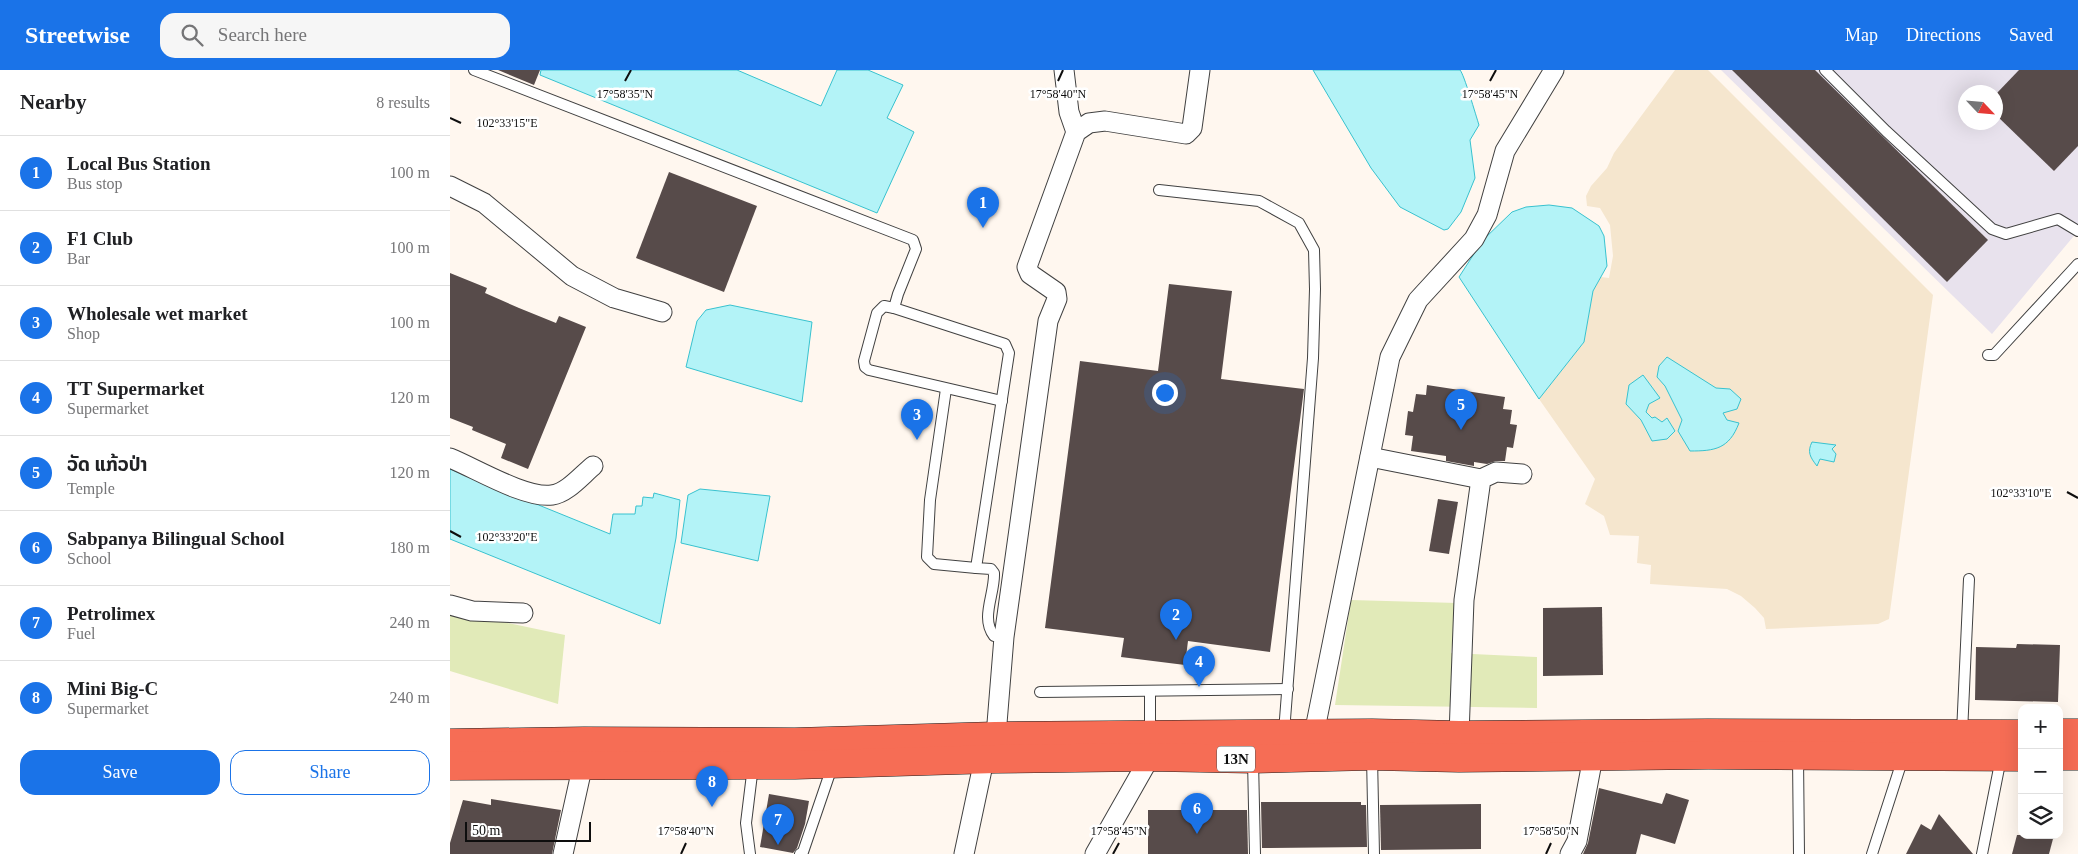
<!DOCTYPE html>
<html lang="en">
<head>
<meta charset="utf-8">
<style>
	:root { --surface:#fff; --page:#f6f6f6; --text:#202124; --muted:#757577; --line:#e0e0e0; --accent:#1a73e8 }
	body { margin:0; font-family:"Times New Roman","Noto Sans Lao",serif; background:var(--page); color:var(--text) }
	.controls { position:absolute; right:15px; bottom:15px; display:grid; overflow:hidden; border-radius:10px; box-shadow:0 5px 20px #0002 }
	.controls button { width:45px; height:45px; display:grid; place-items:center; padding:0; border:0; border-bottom:1px solid var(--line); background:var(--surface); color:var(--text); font:25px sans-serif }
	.compass { position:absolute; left:1508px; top:15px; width:45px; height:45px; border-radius:50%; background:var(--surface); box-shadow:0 5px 20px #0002; rotate:116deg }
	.scale { position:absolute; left:15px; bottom:12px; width:126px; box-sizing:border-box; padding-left:5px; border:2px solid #0e0e0e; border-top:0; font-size:14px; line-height:18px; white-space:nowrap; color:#0e0e0e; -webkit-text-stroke:4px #fff; paint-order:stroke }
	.you { position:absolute; left:714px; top:322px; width:18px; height:18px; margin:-12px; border:4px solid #fff; border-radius:50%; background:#1a73e8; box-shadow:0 0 0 8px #1a73e833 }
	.badge { display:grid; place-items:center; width:32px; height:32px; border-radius:50%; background:var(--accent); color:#fff; font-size:16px; font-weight:700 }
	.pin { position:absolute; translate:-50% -41px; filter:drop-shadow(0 1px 2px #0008) }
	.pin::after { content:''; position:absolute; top:26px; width:18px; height:15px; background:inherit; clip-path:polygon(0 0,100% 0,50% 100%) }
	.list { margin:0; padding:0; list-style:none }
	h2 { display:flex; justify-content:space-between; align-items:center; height:65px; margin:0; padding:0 20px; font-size:21px }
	h2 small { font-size:16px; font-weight:400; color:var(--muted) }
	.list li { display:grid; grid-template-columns:32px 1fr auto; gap:15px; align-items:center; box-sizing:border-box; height:75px; padding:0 20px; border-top:1px solid var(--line) }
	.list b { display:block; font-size:19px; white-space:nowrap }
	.list p { margin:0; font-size:16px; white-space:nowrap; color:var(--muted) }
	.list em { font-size:16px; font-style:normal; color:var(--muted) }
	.actions { display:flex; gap:10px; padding:15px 20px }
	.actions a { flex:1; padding:11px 0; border:1px solid var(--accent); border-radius:15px; text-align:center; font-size:18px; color:var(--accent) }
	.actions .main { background:var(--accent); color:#fff }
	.icon { flex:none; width:28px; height:28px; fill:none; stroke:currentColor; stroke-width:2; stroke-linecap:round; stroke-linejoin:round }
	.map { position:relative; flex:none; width:1628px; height:784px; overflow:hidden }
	header { display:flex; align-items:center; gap:30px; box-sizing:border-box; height:70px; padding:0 25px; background:var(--accent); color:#fff }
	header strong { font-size:24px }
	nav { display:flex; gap:28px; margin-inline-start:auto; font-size:18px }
	.search { width:350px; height:45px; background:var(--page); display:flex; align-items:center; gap:12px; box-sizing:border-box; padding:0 18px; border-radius:15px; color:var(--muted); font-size:19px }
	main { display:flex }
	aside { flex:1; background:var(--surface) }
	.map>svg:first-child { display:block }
	.industrial { fill:#e8e2ed; fill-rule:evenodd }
	.farmland { fill:#f5e6ce }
	.green { fill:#e1eab8 }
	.water { fill:#b3f3f7; stroke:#38c2cf }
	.building { fill:#574b4a }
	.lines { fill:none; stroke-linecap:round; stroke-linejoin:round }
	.lane-casing { stroke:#414141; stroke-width:12 }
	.street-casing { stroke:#414141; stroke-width:21 }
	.highway-casing { stroke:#1f1f1f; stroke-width:29 }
	.lane { stroke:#fff; stroke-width:10 }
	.street { stroke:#fff; stroke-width:19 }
	.highway { stroke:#f66d55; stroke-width:28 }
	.ticks { fill:none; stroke:#0e0e0e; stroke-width:2 }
	.labels { text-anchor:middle; stroke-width:5; stroke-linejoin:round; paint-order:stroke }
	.shield { fill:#fff; stroke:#565656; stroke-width:1 }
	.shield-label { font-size:15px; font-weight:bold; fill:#0e0e0e }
	.ticks-label { font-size:12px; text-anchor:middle; fill:#0e0e0e; stroke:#fff; stroke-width:5; stroke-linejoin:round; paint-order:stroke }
</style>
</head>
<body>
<header>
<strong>Streetwise</strong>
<div class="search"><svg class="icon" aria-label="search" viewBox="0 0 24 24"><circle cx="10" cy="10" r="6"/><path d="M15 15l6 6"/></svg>Search here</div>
<nav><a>Map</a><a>Directions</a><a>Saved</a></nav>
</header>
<main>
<aside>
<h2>Nearby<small>8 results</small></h2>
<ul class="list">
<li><span class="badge">1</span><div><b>Local Bus Station</b><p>Bus stop</p></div><em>100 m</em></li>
<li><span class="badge">2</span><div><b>F1 Club</b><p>Bar</p></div><em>100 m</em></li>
<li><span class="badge">3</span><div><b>Wholesale wet market</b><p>Shop</p></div><em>100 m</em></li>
<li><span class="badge">4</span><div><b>TT Supermarket</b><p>Supermarket</p></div><em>120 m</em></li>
<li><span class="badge">5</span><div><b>ວັດ ແກ້ວປ່າ</b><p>Temple</p></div><em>120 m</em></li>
<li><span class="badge">6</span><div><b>Sabpanya Bilingual School</b><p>School</p></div><em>180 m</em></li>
<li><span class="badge">7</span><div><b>Petrolimex</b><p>Fuel</p></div><em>240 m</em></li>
<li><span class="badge">8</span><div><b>Mini Big-C</b><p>Supermarket</p></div><em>240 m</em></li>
</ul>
<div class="actions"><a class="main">Save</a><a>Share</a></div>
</aside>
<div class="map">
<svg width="1628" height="784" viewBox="0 0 1628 784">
	<rect width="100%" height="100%" fill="#fff7ef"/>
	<path class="industrial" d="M 1271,0 L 1628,0 L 1628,161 L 1542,264 ZM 1516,22 L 1546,22 L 1546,52 L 1516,52 Z"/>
	<polygon class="farmland" points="1225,0 1258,0 1483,225 1439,549 1428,554 1316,559 1314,548 1305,538 1291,526 1277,519 1200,514 1201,495 1187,493 1189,466 1160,465 1154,446 1135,434 1145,409 1089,329 1134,272 1143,221 1151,207 1159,208 1163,186 1160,155 1150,138 1137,136 1136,126 1141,116 1157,98 1164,83"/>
	<g class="green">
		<polygon points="901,530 1007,533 1001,583 1087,587 1087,638 885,635"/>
		<polygon points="0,541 115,565 108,634 0,601"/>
	</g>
	<g class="water">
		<polygon points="91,0 287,0 371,36 387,0 418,0 453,15 437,48 464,62 427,143 90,5"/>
		<path d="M 863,0 L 1010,0 C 1014,4 1026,46 1029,55 L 1020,70 L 1025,108 L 1011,142 L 998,159 L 994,160 L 950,137 L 921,98 Z"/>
		<polygon points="1099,135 1122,138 1149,156 1154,166 1157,196 1143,221 1134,272 1089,329 1009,207 1033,170 1062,142 1076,137"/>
		<polygon points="280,235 362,252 352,332 236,297 247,251 256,240"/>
		<path d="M 1217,287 L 1266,318 L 1280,319 L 1291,329 L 1287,339 L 1273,343 L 1277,350 L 1289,353 C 1279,379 1265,381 1240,381 L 1228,361 L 1232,350 L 1215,316 L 1207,307 L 1209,296 Z"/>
		<polygon points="1193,305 1210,328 1199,334 1196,342 1202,348 1205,347 1212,352 1217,348 1225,361 1217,369 1202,371 1191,350 1176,334 1179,315"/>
		<path d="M 1362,372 L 1386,375 L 1382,379 L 1386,384 L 1384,392 L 1370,389 L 1367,396 C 1360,387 1357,382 1362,372 Z"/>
		<polygon points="0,399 160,464 163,444 185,444 186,436 192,436 193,427 203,428 204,423 230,430 226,468 210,554 0,469"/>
		<polygon points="250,419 320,426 308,491 231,473 238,425"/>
	</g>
	<g class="building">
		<polygon points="48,0 90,0 84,15"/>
		<polygon points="1282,0 1365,0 1538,170 1497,212"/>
		<polygon points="1569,0 1628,0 1628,76 1604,101 1546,45 1546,24"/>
		<polygon points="219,102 307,136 274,222 186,188"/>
		<polygon points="0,203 37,218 35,223 69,238 106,253 109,246 136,257 78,399 51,388 56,374 22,360 23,357 0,348"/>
		<polygon points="719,214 782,221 771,309 854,319 820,582 738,571 735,595 671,587 674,568 595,558 630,291 708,301"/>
		<polygon points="977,315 1055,327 1053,339 1062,340 1060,354 1067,355 1063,378 1057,377 1055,391 1046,391 1037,394 1024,392 1024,396 996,391 996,386 961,381 963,366 955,365 958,341 963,342 966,324 976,325"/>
		<polygon points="988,429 1008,432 999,484 979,481"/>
		<polygon points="1152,537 1153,605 1093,606 1093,538"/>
		<polygon points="1567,574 1610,575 1608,632 1525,630 1526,577 1566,578"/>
		<polygon points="1149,718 1212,734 1216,723 1239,730 1225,774 1191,764 1186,784 1133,784 1138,773"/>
		<polygon points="319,724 359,731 355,754 347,778 343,783 310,777"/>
		<polygon points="41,729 111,740 102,784 0,784 0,773 13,730 41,735"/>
		<polygon points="811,732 911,732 911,735 916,735 917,777 812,778"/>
		<polygon points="1031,734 1031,779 931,780 930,735"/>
		<polygon points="698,740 797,740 798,784 698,784"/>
		<polygon points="1489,744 1523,784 1456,784 1471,754 1481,760"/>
		<polygon points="1567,765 1604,765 1599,784 1562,784"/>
	</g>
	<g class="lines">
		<defs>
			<g id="lane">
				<path d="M 24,0 L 463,170 L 466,179 L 448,224 L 444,238 L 555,274 L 559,283 L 526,498 L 541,499 L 544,503 C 545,524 530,548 544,566 L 554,567"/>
				<polyline points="1375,0 1436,61 1542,159 1556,164 1608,149 1628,161"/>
				<polyline points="709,120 809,131 849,153 864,180 865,219 863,288 834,662"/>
				<polyline points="444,238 434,236 427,243 414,291 415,297 419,300 552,331"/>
				<polyline points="1538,285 1544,285 1628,194"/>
				<polyline points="496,319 480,430 477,487 484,494 526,498"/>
				<polyline points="700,621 700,665"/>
				<polyline points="590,622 838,619"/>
				<polyline points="1512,663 1519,509"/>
				<polyline points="922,687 924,784"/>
				<polyline points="1348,687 1349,784"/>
				<polyline points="803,690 805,784"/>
				<polyline points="300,784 296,753 303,696"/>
				<polyline points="350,784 353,782 382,697"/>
				<polyline points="1422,784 1453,688"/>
				<polyline points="1532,784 1551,688"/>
			</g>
			<g id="street">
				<polyline points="614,0 619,42 626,62"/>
				<polyline points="0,116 34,133 122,206 164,228 212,242"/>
				<polyline points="920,387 1031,409"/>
				<path d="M 0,388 C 25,398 76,429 102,425 C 117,423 131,406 143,396"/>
				<polyline points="0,535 22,541 73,543"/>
				<polyline points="864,664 940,287 968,230 1024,169 1037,145 1055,81 1104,0"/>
				<polyline points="1009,665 1014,530 1031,409 1046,402 1072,404"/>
				<polyline points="545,678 554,567 598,251 607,229 606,222 580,204 577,197 626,62 639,53 655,51 736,64 742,58 750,0"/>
				<polyline points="113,784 133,694"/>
				<polyline points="514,784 534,690"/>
				<polyline points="645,784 700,687"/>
				<polyline points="1120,784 1127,771 1143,687"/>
			</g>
			<g id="highway">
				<polyline points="1609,663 1628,663"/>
				<polyline points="0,673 134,671 345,672 545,666 922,663 1009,665 1258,663 1572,664"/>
				<polyline points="1609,686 1628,686"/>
				<polyline points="0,696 345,695 545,689 700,687 803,689 922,686 1009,688 1258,685 1572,687"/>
			</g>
		</defs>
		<use href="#lane" class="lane-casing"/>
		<use href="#street" class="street-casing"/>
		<use href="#highway" class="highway-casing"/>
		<use href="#lane" class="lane"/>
		<use href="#street" class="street"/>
		<use href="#highway" class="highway"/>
	</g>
	<path class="ticks" d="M 175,11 L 181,0M 608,11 L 613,0M 1040,11 L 1046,0M 0,48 L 11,53M 1617,422 L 1628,428M 0,461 L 11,467M 231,784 L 236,773M 663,784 L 669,773M 1096,784 L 1101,773"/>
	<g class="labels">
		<rect class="shield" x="767" y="676.5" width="38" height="25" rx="4"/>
		<g class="shield-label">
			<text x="786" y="694">13N</text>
		</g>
	</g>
	<g class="ticks-label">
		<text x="175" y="28">17°58'35"N</text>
		<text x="608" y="28">17°58'40"N</text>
		<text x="1040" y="28">17°58'45"N</text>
		<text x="57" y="57">102°33'15"E</text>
		<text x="1571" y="427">102°33'10"E</text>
		<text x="57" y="471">102°33'20"E</text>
		<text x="236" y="765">17°58'40"N</text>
		<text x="669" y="765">17°58'45"N</text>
		<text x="1101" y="765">17°58'50"N</text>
	</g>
</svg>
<div class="controls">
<button>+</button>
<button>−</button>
<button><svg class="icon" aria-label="layers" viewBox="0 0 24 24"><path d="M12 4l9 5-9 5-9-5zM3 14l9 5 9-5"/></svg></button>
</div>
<svg class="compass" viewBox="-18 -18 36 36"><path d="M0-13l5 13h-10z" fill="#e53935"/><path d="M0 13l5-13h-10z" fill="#757577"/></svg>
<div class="scale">50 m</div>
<div class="you"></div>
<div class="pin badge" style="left:533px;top:158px">1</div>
<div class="pin badge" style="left:726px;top:570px">2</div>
<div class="pin badge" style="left:467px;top:370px">3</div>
<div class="pin badge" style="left:749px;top:617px">4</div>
<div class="pin badge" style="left:1011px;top:360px">5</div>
<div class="pin badge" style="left:747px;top:764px">6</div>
<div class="pin badge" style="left:328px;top:775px">7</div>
<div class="pin badge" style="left:262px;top:737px">8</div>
</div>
</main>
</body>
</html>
